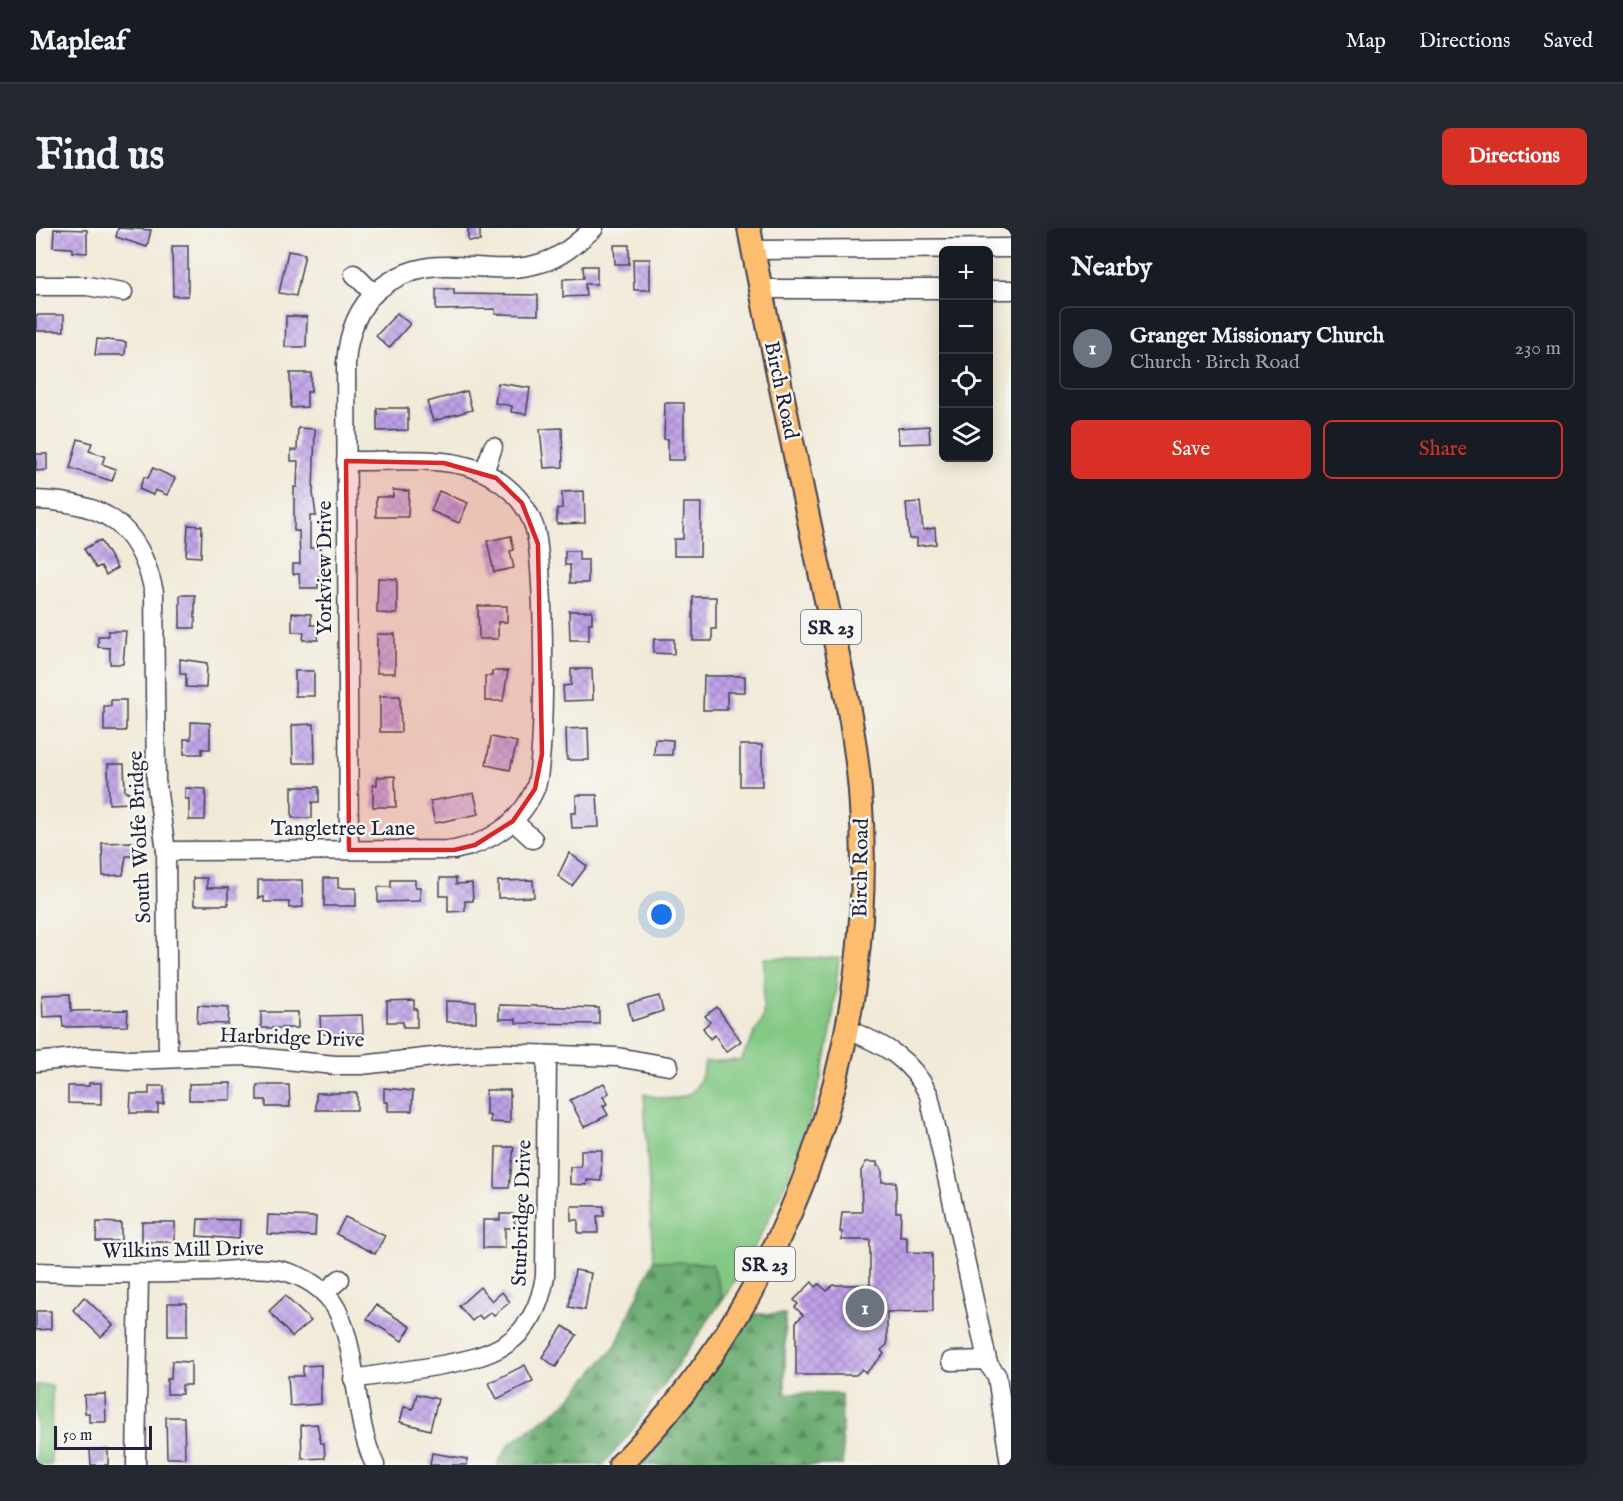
<!DOCTYPE html>
<html lang="en">
<head>
<meta charset="utf-8">
<style>
	:root { --surface:#171b24; --page:#242831; --text:#f1f3f6; --muted:#9ea1a6; --line:#363941; --accent:#d93025 }
	body { margin:0; font-family:"IM FELL English",serif; background:var(--page); color:var(--text) }
	.controls { position:absolute; right:18px; top:18px; display:grid; overflow:hidden; border-radius:9px; box-shadow:0 3px 15px #0003 }
	.controls button { width:54px; height:54px; display:grid; place-items:center; padding:0; border:0; border-bottom:2px solid var(--line); background:var(--surface); color:var(--text); font:30px sans-serif }
	.scale { position:absolute; left:18px; bottom:15px; width:98px; box-sizing:border-box; padding-left:6px; border:3px solid #22223b; border-top:0; font-size:16px; line-height:21px; white-space:nowrap; color:#22223b; -webkit-text-stroke:4px #f6f6f2; paint-order:stroke }
	.you { position:absolute; left:626px; top:687px; width:21px; height:21px; margin:-15px; border:4px solid #fff; border-radius:50%; background:#1a73e8; box-shadow:0 0 0 9px #1a73e833 }
	.badge { display:grid; place-items:center; width:39px; height:39px; border-radius:50%; background:var(--accent); color:#fff; font-size:20px; font-weight:700 }
	.pin { position:absolute; translate:-50% -50%; border:3px solid #fff; box-shadow:0 2px 6px #0006 }
	.list { margin:0; padding:0; list-style:none }
	h2 { display:flex; justify-content:space-between; align-items:center; height:78px; margin:0; padding:0 24px; font-size:26px }
	h2 small { font-size:20px; font-weight:400; color:var(--muted) }
	.list li { display:grid; grid-template-columns:39px 1fr auto; gap:18px; align-items:center; box-sizing:border-box; height:84px; margin:0 12px 12px; padding:0 12px; border:2px solid var(--line); border-radius:9px }
	.list b { display:block; font-size:22px; white-space:nowrap }
	.list p { margin:0; font-size:20px; white-space:nowrap; color:var(--muted) }
	.list em { font-size:20px; font-style:normal; color:var(--muted) }
	.actions { display:flex; gap:12px; padding:18px 24px }
	.actions a { flex:1; padding:14px 0; border:2px solid var(--accent); border-radius:9px; text-align:center; font-size:21px; color:var(--accent) }
	.actions .main { background:var(--accent); color:#fff }
	.icon { flex:none; width:33px; height:33px; fill:none; stroke:currentColor; stroke-width:2; stroke-linecap:round; stroke-linejoin:round }
	.map { position:relative; flex:none; width:975px; height:1237px; overflow:hidden; border-radius:9px }
	header { display:flex; align-items:center; gap:36px; box-sizing:border-box; height:84px; padding:0 30px; background:var(--surface); border-bottom:2px solid var(--line) }
	header strong { font-size:28px }
	nav { display:flex; gap:33px; margin-inline-start:auto; font-size:21px }
	.intro { display:flex; align-items:center; justify-content:space-between; box-sizing:border-box; height:144px; padding:0 36px }
	h1 { margin:0; font-size:42px }
	.button { padding:15px 27px; border-radius:9px; background:var(--accent); color:#fff; font-size:21px; font-weight:700 }
	main { display:flex; gap:36px; padding:0 36px }
	aside { flex:1; background:var(--surface); border-radius:9px; box-shadow:0 3px 15px #0003 }
	.map>svg:first-child { display:block }
	.grass { fill:#83c883; stroke:#52755f; stroke-width:1.5 }
	.forest { fill:url(#forest-firs); stroke:#466756; stroke-width:1.5 }
	.building { fill:url(#building-cross-hatch) }
	.lines { fill:none; stroke-linecap:round; stroke-linejoin:round }
	.minor-casing { stroke:#414053; stroke-width:21 }
	.major-casing { stroke:#414053; stroke-width:26 }
	.minor { stroke:#fff; stroke-width:18 }
	.major { stroke:#fcbd6f; stroke-width:22 }
	.marked { fill:#d62828; fill-opacity:0.2; stroke:#d62828; stroke-width:4.5; stroke-linejoin:round }
	.labels { text-anchor:middle; stroke-width:5; stroke-linejoin:round; paint-order:stroke }
	.shield { fill:#f6f6f2; stroke:#626272; stroke-width:1.5 }
	.shield-label { font-size:20px; font-weight:bold; fill:#22223b }
	.street-label { font-size:21px; fill:#22223b; stroke:#f6f6f2 }
</style>
</head>
<body>
<header>
<strong>Mapleaf</strong>
<nav><a>Map</a><a>Directions</a><a>Saved</a></nav>
</header>
<div class="intro"><h1>Find us</h1><a class="button">Directions</a></div>
<main>
<div class="map">
<svg width="975" height="1237" viewBox="0 0 975 1237">
	<defs>
		<pattern id="forest-firs" width="22" height="20" patternUnits="userSpaceOnUse" patternTransform="scale(1.5)"><rect width="22" height="20" fill="#6aac71"/><path d="M5 1l3.5 6h-7zM16 11l3.5 6h-7z" fill="#578c5e"/></pattern>
		<pattern id="building-cross-hatch" width="8" height="8" patternUnits="userSpaceOnUse" patternTransform="scale(1.5)"><rect width="8" height="8" fill="#bfa1e8"/><path d="M0 0l8 8M0 8l8-8" fill="none" stroke="#9b83bd"/></pattern>
	</defs>
	<rect width="100%" height="100%" fill="#f6f6f2"/>
	<filter id="ink" filterUnits="userSpaceOnUse"><feTurbulence type="fractalNoise" baseFrequency=".0167" numOctaves="2"/><feDisplacementMap in="SourceGraphic" scale="12" xChannelSelector="R" yChannelSelector="G"/><feConvolveMatrix kernelMatrix="1 2 1 2 8 2 1 2 1" color-interpolation-filters="sRGB"/></filter>
	<filter id="wash" filterUnits="userSpaceOnUse"><feTurbulence type="fractalNoise" baseFrequency=".008" numOctaves="4" result="noise"/><feDisplacementMap in="SourceGraphic" scale="24" xChannelSelector="R" yChannelSelector="G"/><feGaussianBlur stdDeviation="1.35" result="paint"/><feColorMatrix in="noise" values="0 0 0 0 0 0 0 0 0 0 0 0 0 0 0 0 0 1.4 0 .05"/><feComposite in="paint" operator="in"/></filter>
	<g filter="url(#wash)">
		<rect width="100%" height="100%" fill="#f1ead8"/>
		<g class="grass">
			<path d="M 728,730 L 803,730 C 800,754 799,779 795,803 C 778,899 740,990 687,1071 L 676,1036 L 617,1033 L 608,866 C 642,876 663,872 669,834 L 705,832 L 727,789 Z"/>
			<polygon points="0,1157 16,1157 15,1237 0,1237"/>
		</g>
		<g class="forest">
			<polygon points="617,1033 676,1036 687,1071 598,1200 567,1237 461,1237 473,1216 529,1176 580,1117"/>
			<polygon points="717,1086 749,1086 749,1165 805,1166 807,1237 598,1237 675,1144"/>
		</g>
		<g id="blocks">
			<g class="building">
				<polygon points="82,0 115,2 111,19 80,9"/>
				<rect x="432" y="0" width="12" height="13"/>
				<polygon points="18,1 51,2 51,25 36,24 36,20 17,19"/>
				<polygon points="578,17 593,17 593,36 579,36"/>
				<polygon points="136,18 152,18 152,68 137,68"/>
				<polygon points="252,23 269,26 260,68 243,65"/>
				<polygon points="597,31 614,31 614,62 598,62"/>
				<polygon points="547,38 561,38 561,56 549,56 550,68 527,69 527,51 548,50"/>
				<polygon points="400,61 418,61 418,66 502,67 502,87 459,86 459,81 400,82"/>
				<polygon points="361,85 374,96 353,120 340,108"/>
				<rect x="0" y="87" width="28" height="16"/>
				<polygon points="250,88 271,89 270,119 249,119"/>
				<polygon points="61,111 90,114 89,127 59,127"/>
				<polygon points="254,145 275,145 275,164 271,164 271,179 255,180"/>
				<polygon points="462,155 494,160 490,186 475,184 476,178 459,175"/>
				<polygon points="431,163 436,182 397,193 391,174"/>
				<polygon points="629,175 648,175 648,232 632,232 632,211 628,211"/>
				<polygon points="341,180 372,180 372,202 341,203"/>
				<polygon points="893,198 894,215 863,216 862,200"/>
				<polygon points="262,200 279,201 277,265 280,288 274,288 274,320 285,320 285,348 282,348 282,360 264,360 263,346 257,346 257,336 264,336 263,303 258,303 258,259 261,259 262,233 255,233 255,222 261,222"/>
				<polygon points="526,200 527,239 508,240 504,201"/>
				<polygon points="42,211 56,215 53,223 69,228 66,236 80,241 76,253 34,240"/>
				<polygon points="0,226 11,226 11,242 0,243"/>
				<polygon points="117,240 139,250 131,267 119,262 117,267 103,261 108,249 112,250"/>
				<polygon points="357,262 373,263 372,289 340,289 340,269 357,269"/>
				<polygon points="403,263 432,275 423,295 395,283"/>
				<polygon points="548,263 549,295 521,296 521,281 526,280 526,264"/>
				<polygon points="884,274 887,302 899,300 900,316 881,318 881,310 873,311 870,275"/>
				<polygon points="648,275 665,275 664,328 638,328 638,311 647,311"/>
				<polygon points="152,297 166,298 165,329 150,328"/>
				<polygon points="475,308 478,322 474,323 478,340 458,344 451,313"/>
				<polygon points="64,312 81,340 70,347 65,338 60,340 48,321"/>
				<polygon points="529,323 543,323 543,332 552,332 552,355 534,355 534,337 529,337"/>
				<polygon points="342,350 361,351 361,386 341,385"/>
				<rect x="144" y="367" width="15" height="33"/>
				<polygon points="657,369 680,369 680,401 676,401 676,413 657,413"/>
				<polygon points="442,378 471,378 471,394 462,394 462,411 443,411"/>
				<polygon points="533,383 556,383 556,395 553,395 553,412 534,412"/>
				<polygon points="256,385 275,386 275,397 282,397 282,412 267,412 268,404 256,404"/>
				<polygon points="72,403 90,403 87,436 74,436 74,420 62,419 62,408 72,408"/>
				<rect x="341" y="406" width="18" height="39"/>
				<polygon points="618,411 638,411 638,426 617,425"/>
				<polygon points="144,431 171,435 170,460 150,459 150,446 144,446"/>
				<polygon points="535,441 556,441 557,472 528,473 527,458 535,457"/>
				<rect x="259" y="443" width="19" height="25"/>
				<polygon points="456,443 472,443 467,473 449,473 449,448 456,448"/>
				<polygon points="668,448 709,448 709,464 691,464 691,482 667,482"/>
				<polygon points="344,468 364,468 365,504 344,504"/>
				<polygon points="75,472 90,472 90,503 68,503 68,478 75,478"/>
				<polygon points="155,494 174,495 174,521 166,521 166,526 148,526 148,511 155,511"/>
				<polygon points="278,496 279,535 257,535 256,497"/>
				<polygon points="552,500 553,532 531,532 530,501"/>
				<polygon points="455,509 481,514 474,542 450,537"/>
				<polygon points="619,511 637,512 636,527 618,527"/>
				<rect x="704" y="517" width="22" height="41"/>
				<polygon points="72,536 88,536 89,564 93,564 94,575 73,576"/>
				<polygon points="359,548 360,579 337,579 337,557 341,557 341,549"/>
				<polygon points="256,559 283,559 283,574 276,574 276,590 256,590"/>
				<polygon points="149,560 170,561 169,592 153,592 153,571 149,571"/>
				<polygon points="438,565 443,586 399,595 394,573"/>
				<polygon points="540,567 561,567 563,599 536,600 535,585 540,585"/>
				<polygon points="96,614 96,628 90,628 87,647 67,648 66,615"/>
				<polygon points="533,625 551,638 536,658 522,648"/>
				<polygon points="157,650 171,650 171,660 192,660 192,677 158,677"/>
				<polygon points="288,650 302,650 302,660 320,660 320,678 288,678"/>
				<polygon points="404,650 420,650 420,656 436,655 437,673 429,673 429,683 412,684 412,668 404,668"/>
				<polygon points="222,652 266,652 267,679 253,680 253,674 228,674 228,669 222,670"/>
				<polygon points="355,652 379,652 379,659 384,659 384,673 342,674 342,659 355,659"/>
				<polygon points="497,652 498,669 462,670 462,653"/>
				<polygon points="34,766 35,783 92,782 91,798 27,799 26,788 7,789 6,767"/>
				<polygon points="623,768 627,783 596,793 592,776"/>
				<polygon points="378,772 378,781 381,781 381,799 367,799 367,794 351,794 351,773"/>
				<polygon points="410,773 440,774 440,794 410,794"/>
				<polygon points="162,777 193,779 192,796 161,795"/>
				<polygon points="463,777 563,780 563,796 480,795 480,791 463,791"/>
				<polygon points="681,779 705,813 690,824 679,807 674,811 667,800 674,794 669,788"/>
				<rect x="225" y="784" width="37" height="16"/>
				<polygon points="326,787 327,805 285,806 284,788"/>
				<polygon points="53,855 65,855 65,876 32,875 32,858 53,858"/>
				<polygon points="195,855 195,872 153,872 153,856"/>
				<polygon points="568,855 573,865 567,869 571,876 567,878 572,887 548,899 534,872"/>
				<polygon points="221,857 253,857 254,879 230,879 230,872 221,872"/>
				<polygon points="113,858 128,858 128,876 122,876 122,885 94,885 95,866 113,866"/>
				<polygon points="348,860 377,863 376,883 352,883 352,874 348,874"/>
				<polygon points="450,862 474,862 474,895 454,894 454,887 450,887"/>
				<rect x="280" y="865" width="41" height="17"/>
				<polygon points="460,919 478,919 473,960 459,960"/>
				<polygon points="545,922 566,922 565,953 551,952 551,957 534,956 534,939 545,939"/>
				<polygon points="830,934 841,934 841,938 844,938 846,943 846,954 860,954 860,984 865,984 864,1009 871,1009 871,1024 896,1025 897,1083 851,1084 851,1117 845,1122 848,1126 830,1145 826,1141 820,1147 760,1147 760,1094 767,1087 759,1079 762,1076 758,1072 776,1054 780,1059 783,1056 791,1063 797,1057 834,1057 834,1012 806,1012 806,1004 804,1004 806,984 826,984 825,943"/>
				<polygon points="535,978 568,978 568,988 561,988 562,1005 542,1005 542,992 535,992"/>
				<polygon points="464,986 478,986 479,1000 469,1000 469,1020 447,1020 447,992 464,992"/>
				<polygon points="232,987 280,989 279,1008 231,1006"/>
				<polygon points="309,989 349,1008 339,1026 300,1006"/>
				<polygon points="162,991 204,992 203,1011 161,1008"/>
				<polygon points="61,994 85,995 85,1013 60,1013"/>
				<rect x="106" y="994" width="33" height="20"/>
				<polygon points="539,1042 555,1045 549,1082 533,1079"/>
				<polygon points="444,1059 456,1073 466,1064 474,1074 458,1087 455,1084 446,1091 443,1087 436,1093 423,1078"/>
				<polygon points="249,1068 275,1093 256,1109 233,1083"/>
				<polygon points="48,1069 77,1097 65,1109 37,1082"/>
				<rect x="132" y="1075" width="19" height="33"/>
				<polygon points="340,1077 375,1099 366,1113 331,1091"/>
				<polygon points="0,1083 15,1083 15,1101 0,1102"/>
				<polygon points="527,1098 541,1107 520,1139 506,1129"/>
				<polygon points="136,1133 155,1134 155,1157 146,1157 146,1166 131,1166 131,1151 135,1151"/>
				<polygon points="285,1137 285,1176 254,1178 252,1148 267,1148 267,1138"/>
				<polygon points="489,1137 497,1153 461,1171 453,1155"/>
				<polygon points="69,1166 70,1194 53,1194 53,1185 49,1185 48,1167"/>
				<polygon points="381,1166 402,1171 394,1202 364,1194 368,1179 377,1181"/>
				<polygon points="130,1189 148,1189 149,1230 131,1230"/>
				<polygon points="281,1196 285,1215 288,1215 289,1230 266,1231 265,1197"/>
				<polygon points="72,1221 72,1237 55,1237 54,1222"/>
				<polygon points="396,1225 431,1231 431,1237 394,1237"/>
			</g>
		</g>
	</g>
	<g filter="url(#ink)">
		<use href="#blocks" fill-opacity="0" stroke="#414053" stroke-width="1.5"/>
		<g class="lines">
			<defs>
				<g id="minor">
					<polyline points="717,22 975,20"/>
					<polyline points="318,46 338,66"/>
					<polyline points="0,58 51,58 87,64"/>
					<polyline points="725,61 908,61"/>
					<polyline points="952,62 975,62"/>
					<polyline points="448,244 457,219"/>
					<path d="M 0,272 C 67,274 103,295 118,364 L 120,552 L 130,623 L 132,830"/>
					<polyline points="477,593 497,611"/>
					<path d="M 313,622 L 310,135 C 312,107 320,81 342,62 C 398,16 447,53 505,35 C 526,29 542,14 558,0"/>
					<path d="M 130,623 L 418,622 C 454,615 484,595 499,561 C 511,534 509,327 498,298 C 491,278 476,261 458,250 C 421,225 354,234 310,233"/>
					<path d="M 812,802 C 848,816 875,831 893,867 L 952,1136 L 961,1148 L 974,1237"/>
					<polyline points="0,834 48,829 93,832 208,828 299,837 325,837 415,827 463,825 581,829 633,838"/>
					<path d="M 0,1044 C 56,1046 113,1046 169,1044 C 195,1044 221,1037 247,1043 C 268,1048 290,1061 301,1082 C 324,1129 316,1189 339,1237"/>
					<polyline points="288,1065 304,1051"/>
					<polyline points="915,1133 951,1132"/>
					<path d="M 317,1151 C 343,1147 369,1143 394,1139 C 456,1129 498,1117 509,1048 L 511,827"/>
					<polyline points="100,1237 103,1045"/>
				</g>
				<path id="major" d="M 584,1237 C 759,1062 844,808 824,563 C 818,491 800,419 785,349 C 760,233 735,117 713,0"/>
			</defs>
			<use href="#minor" class="minor-casing"/>
			<use href="#major" class="major-casing"/>
			<use href="#minor" class="minor"/>
			<use href="#major" class="major"/>
		</g>
	</g>
	<path class="marked" d="M 310,233 L 408,235 L 460,250 L 486,275 L 502,316 L 506,526 L 499,561 L 477,593 L 439,617 L 418,622 L 313,622 Z"/>
	<g class="labels">
		<g class="shield">
			<rect x="765" y="382" width="60" height="34" rx="4.5"/>
			<rect x="699" y="1019" width="60" height="34" rx="4.5"/>
		</g>
		<g class="shield-label">
			<text x="795" y="406">SR 23</text>
			<text x="729" y="1043">SR 23</text>
		</g>
		<g class="street-label">
			<text transform="translate(746 162) rotate(78)" y="7">Birch Road</text>
			<text transform="translate(288 340) rotate(-90)" y="7">Yorkview Drive</text>
			<text x="307" y="607">Tangletree Lane</text>
			<text transform="translate(103 609) rotate(-93)" y="7">South Wolfe Bridge</text>
			<text transform="translate(824 640) rotate(-89)" y="7">Birch Road</text>
			<text transform="translate(256 809) rotate(2)" y="7">Harbridge Drive</text>
			<text transform="translate(485 985) rotate(-88)" y="7">Sturbridge Drive</text>
			<text transform="translate(147 1021) rotate(-1)" y="7">Wilkins Mill Drive</text>
		</g>
	</g>
</svg>
<div class="controls">
<button>+</button>
<button>−</button>
<button><svg class="icon" aria-label="locate" viewBox="0 0 24 24"><circle cx="12" cy="12" r="6"/><path d="M12 2v4M12 18v4M2 12h4M18 12h4"/></svg></button>
<button><svg class="icon" aria-label="layers" viewBox="0 0 24 24"><path d="M12 4l9 5-9 5-9-5zM3 14l9 5 9-5"/></svg></button>
</div>
<div class="scale">50 m</div>
<div class="you"></div>
<div class="pin badge" style="left:829px;top:1080px;background:#6b7280">1</div>
</div>
<aside>
<h2>Nearby<small></small></h2>
<ul class="list">
<li><span class="badge" style="background:#6b7280">1</span><div><b>Granger Missionary Church</b><p>Church · Birch Road</p></div><em>230 m</em></li>
</ul>
<div class="actions"><a class="main">Save</a><a>Share</a></div>
</aside>
</main>
</body>
</html>
